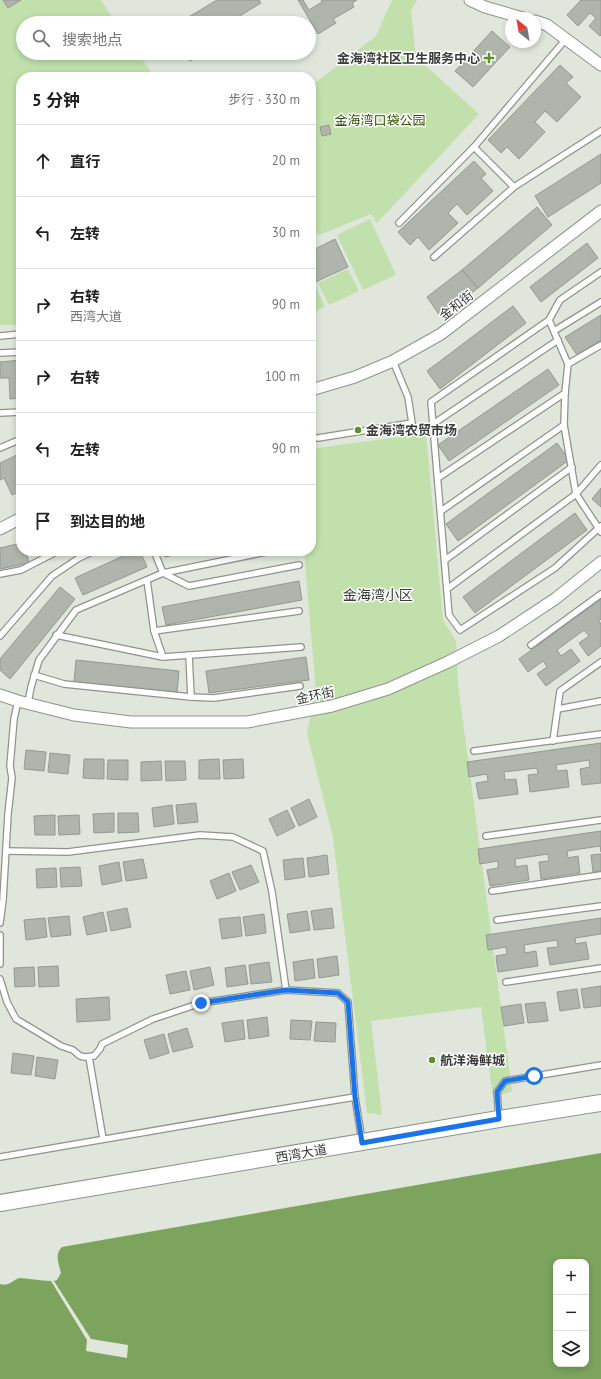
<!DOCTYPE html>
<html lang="zh">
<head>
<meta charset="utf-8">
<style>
	:root { --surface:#fff; --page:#f2f2f2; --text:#222; --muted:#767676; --line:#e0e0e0 }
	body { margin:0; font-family:"PT Sans","Noto Sans SC",sans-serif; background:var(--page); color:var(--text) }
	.controls { position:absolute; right:12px; bottom:12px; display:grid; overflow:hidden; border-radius:8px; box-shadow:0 2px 6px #0003 }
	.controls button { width:36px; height:36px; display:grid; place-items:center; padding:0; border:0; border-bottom:1px solid var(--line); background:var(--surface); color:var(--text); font:20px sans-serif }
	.compass { position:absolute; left:505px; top:12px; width:36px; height:36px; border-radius:50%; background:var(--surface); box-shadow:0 2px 6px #0003; rotate:329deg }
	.stop { position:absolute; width:12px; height:12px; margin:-9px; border:3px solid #1a73e8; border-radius:50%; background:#fff }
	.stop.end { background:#1a73e8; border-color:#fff; box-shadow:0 1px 4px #0008 }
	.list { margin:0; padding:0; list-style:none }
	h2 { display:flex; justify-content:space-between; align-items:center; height:52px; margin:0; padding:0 16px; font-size:17px }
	h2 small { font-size:13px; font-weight:400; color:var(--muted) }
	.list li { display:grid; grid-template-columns:26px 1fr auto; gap:12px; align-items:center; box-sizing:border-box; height:72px; padding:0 16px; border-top:1px solid var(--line) }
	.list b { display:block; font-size:15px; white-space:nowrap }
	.list p { margin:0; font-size:13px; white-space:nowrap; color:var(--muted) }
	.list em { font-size:13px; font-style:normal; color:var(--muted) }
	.icon { flex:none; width:22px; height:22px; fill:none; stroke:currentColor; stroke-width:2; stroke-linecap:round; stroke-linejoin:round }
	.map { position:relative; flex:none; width:601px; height:1379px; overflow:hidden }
	.search { position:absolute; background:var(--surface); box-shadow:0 2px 6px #0003; left:16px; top:16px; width:300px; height:44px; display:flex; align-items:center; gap:10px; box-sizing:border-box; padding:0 14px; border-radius:22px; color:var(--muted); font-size:15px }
	.panel { position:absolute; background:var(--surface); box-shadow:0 2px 6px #0003; left:16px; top:72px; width:300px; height:484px; border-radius:16px }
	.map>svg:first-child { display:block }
	.green { fill:#c1e0ab }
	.water { fill:#7ca45d; fill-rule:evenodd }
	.pier { fill:#e0e6dc }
	.building { fill:#afb5ac; stroke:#949990 }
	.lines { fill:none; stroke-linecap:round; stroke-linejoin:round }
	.lane-casing { stroke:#8e948b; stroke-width:8 }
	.street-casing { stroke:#8e948b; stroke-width:13 }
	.secondary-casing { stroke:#8e948b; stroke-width:18 }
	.lane { stroke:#fff; stroke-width:5.5 }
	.street { stroke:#fff; stroke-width:11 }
	.secondary { stroke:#fff; stroke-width:16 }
	.route { stroke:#1a73e8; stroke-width:5 }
	.poi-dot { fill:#5c9029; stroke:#fff; stroke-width:1.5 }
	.labels { text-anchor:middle; stroke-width:3; stroke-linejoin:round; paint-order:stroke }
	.poi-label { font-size:13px; font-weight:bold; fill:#393c38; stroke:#fff; text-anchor:start }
	.park-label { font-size:13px; fill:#2e5201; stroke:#fff }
	.street-label { font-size:13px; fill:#393c38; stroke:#fff }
	.neighbourhood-label { font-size:14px; fill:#393c38; stroke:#fff }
</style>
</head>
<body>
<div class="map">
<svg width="601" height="1379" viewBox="0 0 601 1379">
	<rect width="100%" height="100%" fill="#e0e6dc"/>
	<g class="green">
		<polygon points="0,0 101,0 116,23 23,23 23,53 137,53 155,77 21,77 21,325 0,325"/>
		<polygon points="392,0 417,0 411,10 416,57 479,114 377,223 371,214 319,235 311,230 311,86 376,36"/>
		<polygon points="370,219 396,275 363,290 337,235"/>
		<polygon points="348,269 359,291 329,305 318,283"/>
		<polygon points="315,284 325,307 311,314 311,286"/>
		<polygon points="426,433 443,620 456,641 458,684 512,1091 493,1098 481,1007 371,1021 382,1115 367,1113 333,838 307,733 316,693 304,551 311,551 311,449"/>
	</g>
	<path class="water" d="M 601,1153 L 601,1379 L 0,1379 L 0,1284 C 8,1287 12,1281 19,1278 C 29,1278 50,1283 57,1280 L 61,1273 C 59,1264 54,1255 62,1247 ZM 556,1262 L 586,1262 L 586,1364 L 556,1364 Z"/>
	<polygon class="pier" points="51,1281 54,1281 91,1339 128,1345 127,1358 86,1351 87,1340"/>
	<g class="building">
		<polygon points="3,0 21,0 8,8"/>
		<polygon points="217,0 259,0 261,3 228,23 188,23 190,22 187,18"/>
		<polygon points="298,0 303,0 309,10 322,2 321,0 357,0 352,3 354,7 333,19 336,23 318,34"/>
		<polygon points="581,0 601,0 601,35 600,36 589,26 596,18 590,13 578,26 567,15"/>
		<polygon points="492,31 510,47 473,87 455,71"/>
		<polygon points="185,53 203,53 190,61"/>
		<polygon points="560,65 573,77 566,83 581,97 557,122 545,111 535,122 545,132 519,159 507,147 501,153 488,140"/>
		<polygon points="329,125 331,134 322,136 320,127"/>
		<polygon points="601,154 601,183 548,217 535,196"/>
		<polygon points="474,161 486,174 481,178 493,191 467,215 457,204 448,213 458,223 429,250 418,237 410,245 398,232"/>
		<polygon points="537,207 552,225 478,288 462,270"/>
		<polygon points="335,239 348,267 311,284 311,251"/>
		<polygon points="587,243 598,258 541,302 530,287"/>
		<polygon points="462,270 478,288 440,316 427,297"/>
		<polygon points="513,306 526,323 440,389 427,371"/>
		<polygon points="601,315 601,340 577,355 565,337"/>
		<polygon points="21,360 21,398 10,399 9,378 0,378 0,362"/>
		<polygon points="548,369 559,385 449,461 438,445"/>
		<polygon points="557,443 569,460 458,541 446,524"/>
		<polygon points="21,453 21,491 12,495 4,478 0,480 0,463"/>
		<polygon points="601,488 601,507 592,499"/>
		<polygon points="575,513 587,530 475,613 463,597"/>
		<polygon points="21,543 21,551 26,551 29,563 0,569 0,548"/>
		<polygon points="134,551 140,551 147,567 83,595 75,578"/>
		<polygon points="163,551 192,551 165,557"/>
		<polygon points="299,581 302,600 166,625 162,607"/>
		<polygon points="60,587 75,599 10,679 0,670 0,659"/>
		<polygon points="601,599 601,619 599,621 601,624 601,646 588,656 579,643 589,636 584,630 557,650 561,656 571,649 580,661 546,686 537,674 547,667 543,661 528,672 519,659"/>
		<polygon points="306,657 309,680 209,693 206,671"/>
		<polygon points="76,660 179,671 177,693 74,682"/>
		<polygon points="601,743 601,783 582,785 580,769 590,767 589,760 556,765 557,771 567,770 569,787 530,792 528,775 538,774 537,768 504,772 505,780 516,779 518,794 479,799 476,783 488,781 487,774 469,777 467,762"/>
		<polygon points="26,750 46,752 44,771 24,769"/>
		<polygon points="50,753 70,755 68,774 48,772"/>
		<polygon points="84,759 104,759 104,779 83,778"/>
		<polygon points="219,759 220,779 199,779 199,760"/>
		<polygon points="243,759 244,778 224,779 223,760"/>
		<polygon points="108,760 128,760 128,780 107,779"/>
		<polygon points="161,761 162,780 141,781 141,762"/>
		<polygon points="165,761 185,761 186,780 166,781"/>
		<polygon points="309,799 317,817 299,826 291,808"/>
		<polygon points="196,803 198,822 178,824 176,805"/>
		<polygon points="172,805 174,824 154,827 152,808"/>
		<polygon points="287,810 295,827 277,836 269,819"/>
		<polygon points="114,813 114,832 94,833 93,814"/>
		<polygon points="118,813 138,813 139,832 118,833"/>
		<polygon points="55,815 55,835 35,835 34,816"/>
		<polygon points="79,815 80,834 59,835 58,816"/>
		<polygon points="601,831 601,852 600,846 567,851 568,858 578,856 580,873 541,879 539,862 549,861 548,854 515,859 516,867 527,865 529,880 490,886 487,870 498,868 498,861 480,864 478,849"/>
		<polygon points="601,854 601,871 593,872 591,855"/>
		<polygon points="327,855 329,874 309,877 307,858"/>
		<polygon points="303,858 305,877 285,880 283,860"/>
		<polygon points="143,859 147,878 126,881 123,862"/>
		<polygon points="119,862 122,881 102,885 99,866"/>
		<polygon points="251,865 259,882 240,890 232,872"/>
		<polygon points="80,867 82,886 61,887 60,868"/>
		<polygon points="56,868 57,887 37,888 36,869"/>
		<polygon points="229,873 236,891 217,899 210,881"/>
		<polygon points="127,908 131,927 111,931 107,912"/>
		<polygon points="332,908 334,928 314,930 311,911"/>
		<polygon points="307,911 310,930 290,933 287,914"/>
		<polygon points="103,912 107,931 87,935 83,917"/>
		<polygon points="264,914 266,933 246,936 243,917"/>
		<polygon points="69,916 71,935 51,937 48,918"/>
		<polygon points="240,917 242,936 222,939 219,919"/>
		<polygon points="45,918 47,937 26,940 24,920"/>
		<polygon points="601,918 601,934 575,938 576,944 586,942 589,959 550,965 547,948 558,947 557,940 524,945 525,953 536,951 538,966 498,972 496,956 507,954 506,947 488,950 486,935"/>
		<polygon points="337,956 339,975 319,978 317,959"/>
		<polygon points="313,959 315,978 295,981 293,962"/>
		<polygon points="269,962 272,982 251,984 249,965"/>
		<polygon points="245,965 248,984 227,987 225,968"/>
		<polygon points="58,966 59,986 39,987 38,967"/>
		<polygon points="34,967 35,986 15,987 14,968"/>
		<polygon points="210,967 214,985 194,990 190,971"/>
		<polygon points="186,971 190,990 170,994 166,975"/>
		<polygon points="601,986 601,1006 584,1008 581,989"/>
		<polygon points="577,989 580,1008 560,1011 557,992"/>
		<polygon points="109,997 110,1020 77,1022 76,999"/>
		<polygon points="545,1002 548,1021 528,1023 525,1004"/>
		<polygon points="521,1004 524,1023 504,1026 501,1007"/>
		<polygon points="267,1017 269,1036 249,1039 247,1020"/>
		<polygon points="243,1020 245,1039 225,1042 222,1023"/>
		<polygon points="291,1020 312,1021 310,1040 290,1039"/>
		<polygon points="316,1022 336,1023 335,1042 314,1041"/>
		<polygon points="187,1028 193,1047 173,1052 168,1034"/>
		<polygon points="164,1034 169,1053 150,1059 144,1040"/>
		<polygon points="13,1053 34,1056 31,1075 11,1073"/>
		<polygon points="37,1057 58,1060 55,1079 35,1076"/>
	</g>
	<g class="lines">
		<defs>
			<g id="lane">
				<polyline points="474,147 514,187"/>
				<polyline points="399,223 474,147 566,39"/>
				<polyline points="434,257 514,187 601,131"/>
				<polyline points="601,272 560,300 549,320 568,364 565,393 564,425 576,494 601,532"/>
				<polyline points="549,320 431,402 449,615 460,630 555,568 601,526"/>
				<polyline points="554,331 601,302"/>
				<polyline points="0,336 21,334"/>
				<polyline points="0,353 21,352"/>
				<polyline points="568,364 601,345"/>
				<polyline points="0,413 21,412"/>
				<polyline points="433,424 558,340"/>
				<polyline points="318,438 412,423 408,397 393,361"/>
				<polyline points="0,448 21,439"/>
				<polyline points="438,478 565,393"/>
				<polyline points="441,511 564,425"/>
				<polyline points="154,551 163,573 189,586 299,565"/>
				<polyline points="445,560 572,467"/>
				<polyline points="0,574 21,570 58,551"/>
				<polyline points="147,580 154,631 163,657"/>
				<polyline points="447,589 576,494 601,465"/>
				<polyline points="154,631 299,611"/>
				<polyline points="56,635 163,657 301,647"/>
				<polyline points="0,636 52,576 79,558 94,551"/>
				<polyline points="531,645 601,594"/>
				<polyline points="189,655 191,697"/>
				<polyline points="34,675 64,684 191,697 214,698 300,686"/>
				<polyline points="28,703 31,687 39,660 76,610 163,573 271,551"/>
				<polyline points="558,709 601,701"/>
				<polyline points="553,741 560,691 601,662"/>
				<polyline points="474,751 601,734"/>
				<polyline points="486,836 601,820"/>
				<polyline points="6,851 68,852 200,835 233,837 263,851 272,892 286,990"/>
				<polyline points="492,891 601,875"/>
				<polyline points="497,920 601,906"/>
				<polyline points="0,923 3,900 8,814 12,778 10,766 14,719 18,701"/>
				<polyline points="0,935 0,964"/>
				<polyline points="0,979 7,1002 16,1019 61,1046 73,1050 80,1056 85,1057 94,1056 100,1049 102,1044 153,1019 201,1003 286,990 338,993 348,1002 355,1097 362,1141"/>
				<polyline points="506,982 601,968"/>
				<polyline points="89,1057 103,1139"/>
				<polyline points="499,1119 497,1092 505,1081 601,1065"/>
				<polyline points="0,1157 257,1113 355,1097"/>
			</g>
			<g id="street">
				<polyline points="470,0 485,7 523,18"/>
				<polyline points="535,21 547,25 601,65"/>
				<polyline points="311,390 355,377 393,361 441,334 601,211"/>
				<polyline points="0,529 21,518"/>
				<polyline points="0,695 18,701 74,715 131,722 247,722 332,706 388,689 448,662 499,636 555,599 601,562"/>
			</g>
			<polyline id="secondary" points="0,1203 499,1119 601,1103"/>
		</defs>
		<use href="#lane" class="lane-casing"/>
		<use href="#street" class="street-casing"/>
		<use href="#secondary" class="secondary-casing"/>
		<use href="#lane" class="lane"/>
		<use href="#street" class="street"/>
		<use href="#secondary" class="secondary"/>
	</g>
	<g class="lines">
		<polyline class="route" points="201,1003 286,990 338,993 348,1002 355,1097 362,1143 499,1119 497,1092 505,1081 534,1076"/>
	</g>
	<g class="poi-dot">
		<path d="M487 52h4v4h4v4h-4v4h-4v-4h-4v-4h4z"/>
		<circle cx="358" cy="430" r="4"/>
		<circle cx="432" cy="1060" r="4"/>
	</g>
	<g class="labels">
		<g class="poi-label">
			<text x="480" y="63" text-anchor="end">金海湾社区卫生服务中心</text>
			<text x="366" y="435">金海湾农贸市场</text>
			<text x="440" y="1065">航洋海鲜城</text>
		</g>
		<g class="park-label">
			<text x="380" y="125">金海湾口袋公园</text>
		</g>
		<g class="street-label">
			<text transform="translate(456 305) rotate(-38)" y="5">金和街</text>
			<text transform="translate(315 695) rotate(-12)" y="5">金环街</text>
			<text transform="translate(301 1153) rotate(-10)" y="5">西湾大道</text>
		</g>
		<g class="neighbourhood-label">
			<text x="378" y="600">金海湾小区</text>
		</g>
	</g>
</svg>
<div class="controls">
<button>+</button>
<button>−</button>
<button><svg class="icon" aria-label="layers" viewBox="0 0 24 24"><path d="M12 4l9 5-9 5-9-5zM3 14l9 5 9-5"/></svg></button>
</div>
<svg class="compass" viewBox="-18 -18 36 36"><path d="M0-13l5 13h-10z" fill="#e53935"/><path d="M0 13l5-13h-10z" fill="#767676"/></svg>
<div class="stop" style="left:534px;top:1076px"></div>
<div class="stop end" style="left:201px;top:1003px"></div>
<div class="search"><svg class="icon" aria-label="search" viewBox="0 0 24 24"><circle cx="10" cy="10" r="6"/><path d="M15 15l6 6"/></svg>搜索地点</div>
<section class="panel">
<h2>5 分钟<small>步行 · 330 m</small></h2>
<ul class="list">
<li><svg class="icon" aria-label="ahead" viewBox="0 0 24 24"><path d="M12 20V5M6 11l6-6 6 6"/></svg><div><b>直行</b></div><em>20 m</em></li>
<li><svg class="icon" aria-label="left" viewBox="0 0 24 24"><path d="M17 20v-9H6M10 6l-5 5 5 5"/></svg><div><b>左转</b></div><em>30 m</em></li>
<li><svg class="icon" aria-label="right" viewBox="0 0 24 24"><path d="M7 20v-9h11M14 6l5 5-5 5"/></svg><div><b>右转</b><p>西湾大道</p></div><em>90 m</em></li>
<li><svg class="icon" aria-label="right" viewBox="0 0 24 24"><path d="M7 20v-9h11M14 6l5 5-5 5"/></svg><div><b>右转</b></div><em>100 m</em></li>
<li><svg class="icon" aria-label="left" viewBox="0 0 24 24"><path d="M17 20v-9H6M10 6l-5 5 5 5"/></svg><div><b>左转</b></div><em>90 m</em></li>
<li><svg class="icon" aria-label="arrive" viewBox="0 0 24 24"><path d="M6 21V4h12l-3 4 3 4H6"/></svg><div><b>到达目的地</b></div></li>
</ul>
</section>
</div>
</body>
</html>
